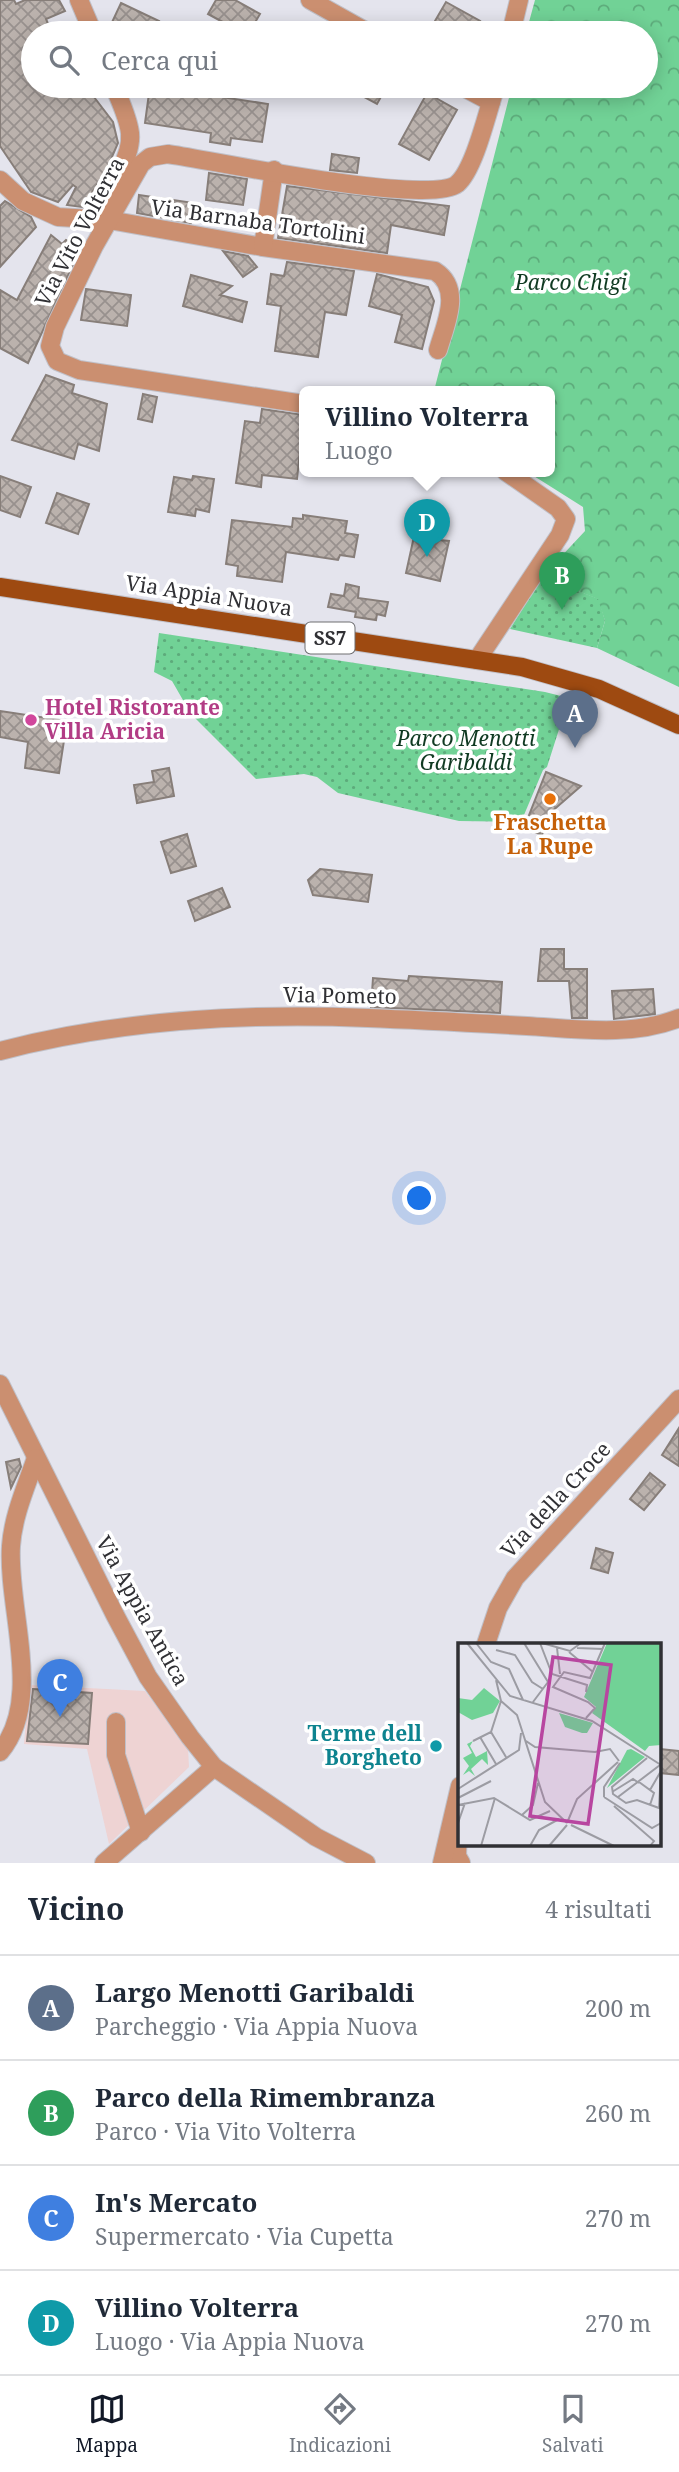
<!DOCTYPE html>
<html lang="it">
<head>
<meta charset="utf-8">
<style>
	:root { --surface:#fff; --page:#f6f6f7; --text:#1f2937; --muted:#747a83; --line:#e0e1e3; --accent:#111827 }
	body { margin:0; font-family:"Noto Serif",serif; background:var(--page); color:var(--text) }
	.you { position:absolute; left:420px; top:1199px; width:24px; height:24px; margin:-18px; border:5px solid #fff; border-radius:50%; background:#1a73e8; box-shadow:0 0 0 10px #1a73e833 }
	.badge { display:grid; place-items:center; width:46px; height:46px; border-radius:50%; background:var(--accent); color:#fff; font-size:23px; font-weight:700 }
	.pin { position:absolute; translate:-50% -58px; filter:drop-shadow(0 2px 4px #0008) }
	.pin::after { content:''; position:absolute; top:37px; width:24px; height:21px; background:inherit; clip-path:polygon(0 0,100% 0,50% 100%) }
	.popup { position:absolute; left:299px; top:386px; width:256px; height:91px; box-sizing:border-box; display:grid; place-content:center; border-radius:10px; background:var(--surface); filter:drop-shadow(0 2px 5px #0005); font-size:23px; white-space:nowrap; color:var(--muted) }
	.popup b { font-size:26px; color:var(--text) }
	.popup::after { content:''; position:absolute; left:50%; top:100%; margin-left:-14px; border:14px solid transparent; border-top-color:var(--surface) }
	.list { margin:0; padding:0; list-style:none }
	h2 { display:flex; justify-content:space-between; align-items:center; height:91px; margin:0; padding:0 28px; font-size:30px }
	h2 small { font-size:23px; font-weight:400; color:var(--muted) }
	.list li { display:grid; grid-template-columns:46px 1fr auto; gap:21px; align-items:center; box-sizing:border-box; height:105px; padding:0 28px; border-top:2px solid var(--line) }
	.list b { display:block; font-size:26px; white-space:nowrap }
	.list p { margin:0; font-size:23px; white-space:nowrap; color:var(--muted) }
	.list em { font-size:23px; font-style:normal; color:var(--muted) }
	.icon { flex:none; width:38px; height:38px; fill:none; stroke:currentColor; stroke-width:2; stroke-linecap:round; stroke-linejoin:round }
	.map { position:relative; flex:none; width:679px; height:1863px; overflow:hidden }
	.search { position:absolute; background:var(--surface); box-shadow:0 4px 18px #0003; left:21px; right:21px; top:21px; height:77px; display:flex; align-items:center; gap:18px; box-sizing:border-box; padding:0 24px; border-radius:38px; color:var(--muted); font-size:26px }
	.sheet { height:511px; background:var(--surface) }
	nav { display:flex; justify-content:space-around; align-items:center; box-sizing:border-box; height:98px; border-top:2px solid var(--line); background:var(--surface); font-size:19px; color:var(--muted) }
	nav a { display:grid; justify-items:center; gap:4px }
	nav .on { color:var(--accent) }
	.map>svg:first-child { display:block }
	.commercial { fill:#eed3d3 }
	.grass { fill:url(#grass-dots) }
	.forest { fill:url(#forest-crowns) }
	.building { fill:url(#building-cross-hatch); stroke:#877e79; stroke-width:2 }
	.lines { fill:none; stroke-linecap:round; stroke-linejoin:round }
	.minor-casing { stroke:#c0c0c8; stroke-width:20 }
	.major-casing { stroke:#c0c0c8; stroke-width:20 }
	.minor { stroke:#cb8f70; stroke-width:18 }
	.major { stroke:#9e4a11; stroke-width:18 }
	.hotel-dot { fill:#d1479c; stroke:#fff; stroke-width:2.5 }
	.food-dot { fill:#e8710a; stroke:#fff; stroke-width:2.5 }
	.culture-dot { fill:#0f9aa8; stroke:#fff; stroke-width:2.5 }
	.labels { text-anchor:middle; stroke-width:7; stroke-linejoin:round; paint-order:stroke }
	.shield { fill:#fff; stroke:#6e6e71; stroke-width:2 }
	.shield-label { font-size:19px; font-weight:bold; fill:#303034 }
	.street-label { font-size:21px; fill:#303034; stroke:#fff }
	.park-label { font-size:21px; font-style:italic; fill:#103a22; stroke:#fff }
	.hotel-label { font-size:21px; font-weight:bold; fill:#b23c85; stroke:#fff; text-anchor:start }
	.food-label { font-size:21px; font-weight:bold; fill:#c56008; stroke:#fff }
	.culture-label { font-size:21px; font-weight:bold; fill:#0d838f; stroke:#fff; text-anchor:end }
	.inset-road { fill:none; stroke:#9c9ca3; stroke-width:2 }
	.view { fill:#b846a0; fill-opacity:0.15; stroke:#b846a0; stroke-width:3.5 }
	.inset-edge { fill:none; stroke:#303034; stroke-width:3.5 }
</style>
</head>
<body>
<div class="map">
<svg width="679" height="1863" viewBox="0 0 679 1863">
	<defs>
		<pattern id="grass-dots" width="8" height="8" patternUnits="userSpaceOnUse" patternTransform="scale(1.75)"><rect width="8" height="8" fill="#71d296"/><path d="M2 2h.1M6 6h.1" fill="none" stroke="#5dab7b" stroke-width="1.8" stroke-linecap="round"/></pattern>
		<pattern id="forest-crowns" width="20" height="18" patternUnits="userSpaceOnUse" patternTransform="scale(1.75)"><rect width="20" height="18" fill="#71d296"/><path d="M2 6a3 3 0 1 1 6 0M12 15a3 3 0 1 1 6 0" fill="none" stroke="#5dab7b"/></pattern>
		<pattern id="building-cross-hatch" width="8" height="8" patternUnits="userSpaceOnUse" patternTransform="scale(1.75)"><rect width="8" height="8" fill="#bbb2ad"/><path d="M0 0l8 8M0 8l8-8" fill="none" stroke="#98918e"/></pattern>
	</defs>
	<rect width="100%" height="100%" fill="#e4e4ed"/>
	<polygon class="commercial" points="29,1685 145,1691 188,1748 189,1767 109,1844 87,1749 24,1744"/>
	<g class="grass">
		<polygon points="542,577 599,599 605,621 597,648 510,629"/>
		<polygon points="159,633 545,692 569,698 547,767 543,770 521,822 459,821 338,793 317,777 304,774 256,779 191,714 172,681 154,672"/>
	</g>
	<polygon class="forest" points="535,0 679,0 679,687 597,648 605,621 598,599 542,577 585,531 583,507 526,471 550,471 550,391 434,391 512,86 646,86 646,33 526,33"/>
	<g class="building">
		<polygon points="0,0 14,0 16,4 25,0 59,0 65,11 46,19 52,33 33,33 33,86 103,86 103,90 94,97 113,122 118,143 105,173 82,207 67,205 76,187 73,185 58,202 31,192 0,146"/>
		<polygon points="216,0 235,0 260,14 249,33 243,33 208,14"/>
		<polygon points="446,2 480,21 473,33 428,33"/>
		<polygon points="121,3 159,21 154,33 107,33"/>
		<polygon points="150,86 268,104 262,142 231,138 230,145 210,142 211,133 145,123"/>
		<polygon points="344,86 387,86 377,104"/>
		<polygon points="427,93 457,110 429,160 399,144"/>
		<polygon points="332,154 359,158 357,173 330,170"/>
		<polygon points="209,173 247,179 243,205 206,200"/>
		<polygon points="287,186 449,206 444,235 391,225 387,253 278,238"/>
		<polygon points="139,195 194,203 191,223 137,213"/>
		<polygon points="5,201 31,217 36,227 0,267 0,206"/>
		<polygon points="51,235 62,244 66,240 81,247 28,363 0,348 0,290 17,300"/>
		<polygon points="223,251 248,256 257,267 243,277"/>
		<polygon points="287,262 354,271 346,315 325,312 318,357 275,351 281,306 267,304 271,274 284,276"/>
		<polygon points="377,274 428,287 434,301 422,349 395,342 402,315 369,306"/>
		<polygon points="191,275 232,286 220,295 247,302 242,322 183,306"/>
		<polygon points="86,289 131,295 127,326 81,320"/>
		<polygon points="46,375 74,385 72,393 107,404 99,451 78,444 74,459 12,440"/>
		<polygon points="143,394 157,397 152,422 138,419"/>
		<polygon points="262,409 304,415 297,479 262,475 261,487 236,483 245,421 260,423"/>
		<polygon points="0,476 31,487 20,517 0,510"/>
		<polygon points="193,476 214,479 209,512 196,509 195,516 168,512 174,477 192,480"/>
		<polygon points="57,493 89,504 78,534 46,523"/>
		<polygon points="303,515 347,521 345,533 358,535 354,557 340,555 338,560 286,552 282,582 237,576 238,566 226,564 232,520 292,527 293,518 303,519"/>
		<polygon points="427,529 441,532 439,540 449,541 440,581 406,573 415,532 426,534"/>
		<polygon points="346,584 359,587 358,598 388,602 385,616 377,614 376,620 355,617 356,612 328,607 331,594 344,596"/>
		<polygon points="0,711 67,721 59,773 25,768 28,742 0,737"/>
		<polygon points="169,768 174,796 137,803 134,785 154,782 152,771"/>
		<polygon points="546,772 581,786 550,813 542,835 524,828"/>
		<polygon points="187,834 196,866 171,873 161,842"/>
		<polygon points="320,869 372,875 368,902 313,895 308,880"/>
		<polygon points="222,888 230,907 195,921 188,901"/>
		<polygon points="541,949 564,949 564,969 587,969 587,1018 572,1018 569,981 538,981"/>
		<polygon points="409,976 502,982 500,1013 371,1007 373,978 408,981"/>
		<polygon points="653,989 655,1014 614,1019 612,991"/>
		<polygon points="679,1428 679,1466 662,1455"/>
		<polygon points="19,1459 21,1467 11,1488 6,1462"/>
		<polygon points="650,1473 665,1485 644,1510 630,1499"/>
		<polygon points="596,1548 613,1553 608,1573 591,1568"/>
		<polygon points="33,1689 92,1693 88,1744 27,1741"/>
		<polygon points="660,1749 679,1751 679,1775 660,1773"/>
	</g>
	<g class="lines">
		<defs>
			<g id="minor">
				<polyline points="79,0 93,33"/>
				<polyline points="310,0 369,33"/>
				<polyline points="511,33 519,0"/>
				<polyline points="461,86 491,102"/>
				<path d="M 0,180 L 23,201 L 58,217 L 109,220 L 263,247 L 435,271 C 463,289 445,325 438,350"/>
				<path d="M 87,220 C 102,197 133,162 130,133 C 128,117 120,101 114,86"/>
				<polyline points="263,247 274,170"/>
				<path d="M 304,404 L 79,370 L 57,361 L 50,346 L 55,327 L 94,246 L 141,164 L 150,157 L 168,154 C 214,161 429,206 457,184 C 475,169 488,109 496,86"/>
				<polyline points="477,660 560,535 566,519 558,508 505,471"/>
				<path d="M 0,1051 C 118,1020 247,1013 368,1018 C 421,1020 474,1023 527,1026 C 577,1029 631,1037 679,1018"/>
				<polyline points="0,1384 115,1615 148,1677 190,1737 214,1767 316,1837 366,1863"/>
				<polyline points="486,1644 498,1608 515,1578 679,1399"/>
				<polyline points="116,1722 116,1755 141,1832"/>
				<path d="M 0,1752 C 44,1700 7,1609 11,1546 C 13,1516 26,1487 36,1458"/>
				<polyline points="458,1829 457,1856 461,1863"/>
				<polyline points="104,1863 214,1767"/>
				<polyline points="442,1863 460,1786"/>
			</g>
			<polyline id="major" points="0,587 522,667 599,689 679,725"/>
		</defs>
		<use href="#minor" class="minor-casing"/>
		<use href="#major" class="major-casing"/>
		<use href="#minor" class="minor"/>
		<use href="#major" class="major"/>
	</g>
	<circle class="hotel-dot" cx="31" cy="720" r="7"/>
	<circle class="food-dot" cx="550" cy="799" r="7"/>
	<circle class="culture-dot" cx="436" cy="1746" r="7"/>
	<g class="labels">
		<rect class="shield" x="305.5" y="622.5" width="49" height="31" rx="5"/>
		<g class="shield-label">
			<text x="330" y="645">SS7</text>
		</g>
		<g class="street-label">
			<text transform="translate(258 222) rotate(8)" y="7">Via Barnaba Tortolini</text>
			<text transform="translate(80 232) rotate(-62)" y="7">Via Vito Volterra</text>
			<text transform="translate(209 596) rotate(9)" y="7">Via Appia Nuova</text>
			<text transform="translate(340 996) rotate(1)" y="7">Via Pometo</text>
			<text transform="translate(556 1500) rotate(-47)" y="7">Via della Croce</text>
			<text transform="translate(142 1611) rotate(61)" y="7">Via Appia Antica</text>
		</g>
		<g class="park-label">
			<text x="571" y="290">Parco Chigi</text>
			<text x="466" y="746">Parco Menotti<tspan x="466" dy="24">Garibaldi</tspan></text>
		</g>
		<g class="hotel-label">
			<text x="45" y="715">Hotel Ristorante<tspan x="45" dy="24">Villa Aricia</tspan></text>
		</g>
		<g class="food-label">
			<text x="550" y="830">Fraschetta<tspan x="550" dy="24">La Rupe</tspan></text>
		</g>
		<g class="culture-label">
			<text x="422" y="1741">Terme dell<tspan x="422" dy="24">Borgheto</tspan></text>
		</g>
	</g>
	<g transform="translate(458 1643)">
		<rect width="203" height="203" fill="#e4e4ed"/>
		<path d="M 26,45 L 42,58 L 35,70 L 14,77 L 0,69 L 0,55 L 14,57 ZM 101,70 L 135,80 L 129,90 L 124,90 L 107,84 ZM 15,98 L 12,103 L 18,114 L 29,108 L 30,122 L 24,116 L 13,126 L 17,133 L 11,128 L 5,132 L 11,123 L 5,115 L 14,110 L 9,101 ZM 173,106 L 187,114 L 149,145 L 169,107 Z" fill="#71d296"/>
		<path d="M 149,0 L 203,0 L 203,102 L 191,103 L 187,108 L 134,70 L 138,64 L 126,54 Z" fill="#71d296"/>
		<path class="inset-road" d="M 9,0 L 52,53 L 134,78 L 203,122M 18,0 L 33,19 L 51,26 L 65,57M 66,0 L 90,39 L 75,59M 82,0 L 94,31 L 129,42 L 128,49M 84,0 L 112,8 L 123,0M 99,5 L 102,31M 119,5 L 145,6M 38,7 L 57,12 L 74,39 L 85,46M 111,9 L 135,29M 38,37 L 43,58 L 59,72 L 87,159 L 109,180M 128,75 L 137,65 L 130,59 L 95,44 L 106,29 L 132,35 L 147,0M 33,89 L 48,114M 22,94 L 38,121M 15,98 L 33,89 L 43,58M 68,98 L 77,104 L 137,109 L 152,106 L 161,118M 189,115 L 154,144 L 155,151 L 168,160 L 179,157 L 201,165 L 203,125M 181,139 L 196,150 L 192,162M 0,146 L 61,107 L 63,90M 192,147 L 203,128M 154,149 L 175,136 L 181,140M 146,154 L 194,185 L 203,180M 146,154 L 146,144 L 162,120M 160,154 L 202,122M 0,155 L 33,138M 0,162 L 36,155 L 72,177 L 92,168M 156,163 L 196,198 L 192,203M 64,172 L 75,162 L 80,140M 0,180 L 7,160M 109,180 L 119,156 L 160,119M 113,182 L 156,203M 23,203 L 37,155M 72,203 L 81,187 L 101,176M 91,203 L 109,182"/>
		<path class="view" d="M 95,14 L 153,22 L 130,181 L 72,173 Z"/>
		<rect width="203" height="203" class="inset-edge"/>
	</g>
</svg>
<div class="you"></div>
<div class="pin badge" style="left:575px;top:748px;background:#5c6f8a">A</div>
<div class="pin badge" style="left:562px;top:610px;background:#2e9e5b">B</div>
<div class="pin badge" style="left:60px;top:1717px;background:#3f7fe0">C</div>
<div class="pin badge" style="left:427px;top:557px;background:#0f9aa8">D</div>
<div class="popup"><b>Villino Volterra</b>Luogo</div>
<div class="search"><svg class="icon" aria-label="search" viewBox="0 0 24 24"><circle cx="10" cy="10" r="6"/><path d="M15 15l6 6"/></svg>Cerca qui</div>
</div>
<section class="sheet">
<h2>Vicino<small>4 risultati</small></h2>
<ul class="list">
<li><span class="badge" style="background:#5c6f8a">A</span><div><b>Largo Menotti Garibaldi</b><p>Parcheggio · Via Appia Nuova</p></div><em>200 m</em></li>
<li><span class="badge" style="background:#2e9e5b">B</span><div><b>Parco della Rimembranza</b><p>Parco · Via Vito Volterra</p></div><em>260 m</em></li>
<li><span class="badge" style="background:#3f7fe0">C</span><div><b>In's Mercato</b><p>Supermercato · Via Cupetta</p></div><em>270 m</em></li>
<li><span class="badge" style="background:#0f9aa8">D</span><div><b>Villino Volterra</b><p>Luogo · Via Appia Nuova</p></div><em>270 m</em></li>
</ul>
</section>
<nav>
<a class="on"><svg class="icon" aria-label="map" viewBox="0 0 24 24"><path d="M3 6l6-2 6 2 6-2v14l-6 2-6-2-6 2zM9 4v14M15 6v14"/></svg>Mappa</a>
<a><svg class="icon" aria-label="directions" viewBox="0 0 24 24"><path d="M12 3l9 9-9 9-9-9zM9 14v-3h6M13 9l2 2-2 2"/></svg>Indicazioni</a>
<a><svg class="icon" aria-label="saved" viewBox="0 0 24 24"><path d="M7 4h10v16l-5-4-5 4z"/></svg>Salvati</a>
</nav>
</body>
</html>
